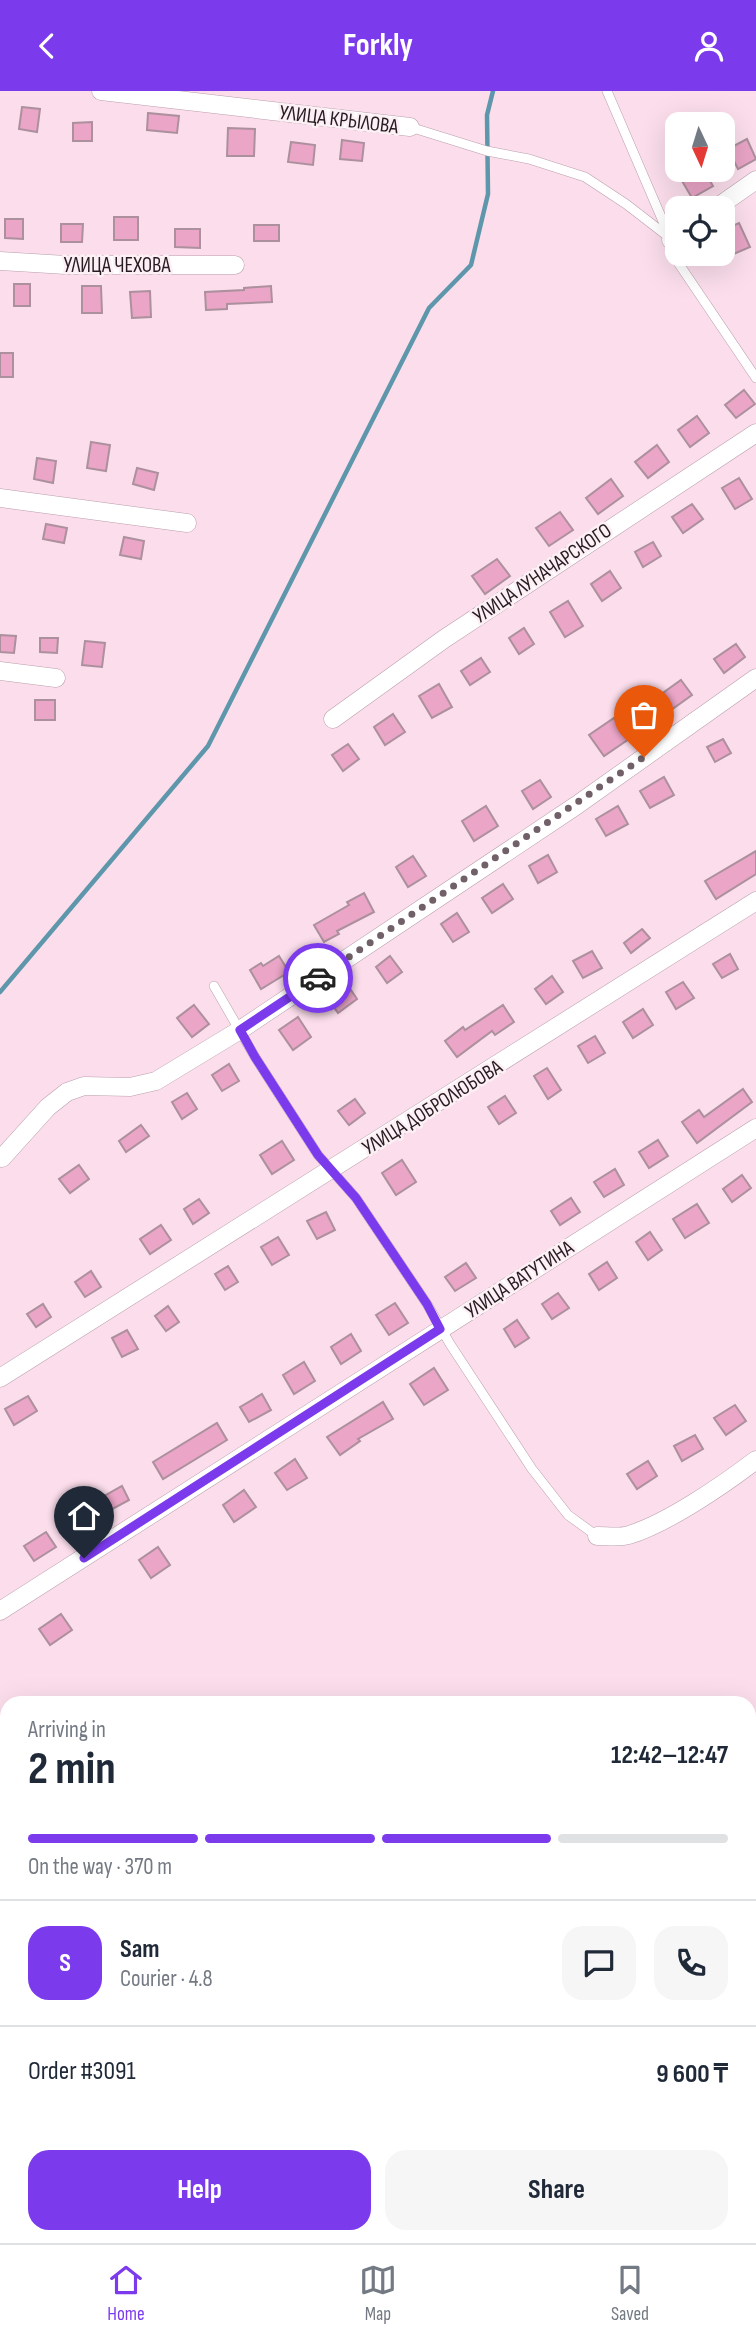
<!DOCTYPE html>
<html lang="en">
<head>
<meta charset="utf-8">
<style>
  :root { --surface:#fff; --page:#f6f6f7; --text:#1f2937; --muted:#747a83; --line:#e0e1e3; --accent:#7c3aed }
  body { margin:0; font-family:"Sofia Sans Condensed",sans-serif; background:var(--page); color:var(--text); height:100vh; display:flex; flex-direction:column; font-size:26px; white-space:nowrap }
  * { box-sizing:border-box; margin:0 }
  p { font-size:23px; color:var(--muted) }
  .icon { flex:none; width:38px; height:38px; fill:none; stroke:currentColor; stroke-width:2; stroke-linecap:round; stroke-linejoin:round }
  .map { position:relative; flex:1; overflow:hidden }
  .sheet { position:absolute; left:0px; top:1605px; width:756px; height:548px; display:flex; flex-direction:column; background:var(--surface); border-radius:21px 21px 0 0; box-shadow:0 7px 28px #0002 }
  .sheet>* { flex:none }
  .needle { width:46px; rotate:176deg }
  .buttons { position:absolute; left:665px; top:21px; display:grid; gap:14px }
  .buttons a { display:grid; place-items:center; width:70px; height:70px; border-radius:14px; background:var(--surface); box-shadow:0 7px 28px #0002; font-size:35px }
  .pin { position:absolute; display:grid; place-items:center; width:60px; height:60px; color:#fff; margin:-72px -30px; border-radius:50% 50% 50% 0; rotate:-45deg; box-shadow:0 0 7px #0007 }
  .pin .icon { rotate:45deg }
  .courier { position:absolute; display:grid; place-items:center; width:70px; height:70px; margin:-35px; border:5px solid #7c3aed; border-radius:50%; background:#fff; color:#222; box-shadow:0 2px 9px #0007 }
  .overview em { font-style:normal; font-weight:700 }
  .overview div { display:flex; flex-direction:column-reverse }
  .overview { display:flex; align-items:center; justify-content:space-between; height:119px; padding:0 28px }
  h1 { font-size:46px; font-weight:700; line-height:52px }
  .bar { display:grid; grid-template-columns:repeat(4,1fr); gap:10px 7px; align-content:center; height:84px; padding:0 28px }
  .bar i { height:9px; border-radius:5px; background:var(--line) }
  .bar .active { background:var(--accent) }
  .bar p { grid-column:span 4 }
  .line { display:flex; align-items:center; gap:18px; padding:0 28px; border-top:2px solid var(--line) }
  .line div { flex:1 }
  .round { display:grid; place-items:center; flex:none; width:74px; height:74px; border-radius:21px; background:var(--page) }
  .primary-button { display:flex; gap:14px; margin-top:auto; padding:14px 28px }
  .primary-button a { flex:1; height:80px; border-radius:21px; background:var(--accent); color:#fff; font-size:28px; font-weight:700; line-height:80px; text-align:center }
  .primary-button a+a { background:var(--page); color:var(--text) }
  header { display:flex; justify-content:space-between; align-items:center; height:91px; padding:0 28px; background:var(--accent); color:#fff; font-size:32px; font-weight:700 }
  .menu { display:flex; justify-content:space-around; align-items:center; height:98px; border-top:2px solid var(--line); background:var(--surface); font-size:19px; color:var(--muted) }
  .menu a { display:grid; justify-items:center; gap:4px }
  .menu .active { color:var(--accent) }
  .map>svg:first-child { display:block }
</style>
</head>
<body>
<header><svg class="icon" aria-label="back" viewBox="0 0 24 24"><path d="M15 5l-7 7 7 7"/></svg>Forkly<svg class="icon" aria-label="person" viewBox="0 0 24 24"><circle cx="12" cy="8" r="4"/><path d="M4 21q1-7 8-7t8 7"/></svg></header>
<div class="map">
<svg width="756" height="2152" viewBox="0 0 756 2152">
  <rect width="100%" height="100%" fill="#fbddeb"/>
  <g fill="none" stroke-linecap="round" stroke-linejoin="round">
    <g stroke="#5e97ac" stroke-width="4.5">
      <polyline points="0,901 208,655 429,217 471,174 488,103 487,24 493,0"/>
      <polyline points="749,1641 756,1637"/>
      <polyline points="0,1837 7,1837"/>
    </g>
  </g>
  <g fill="#eaa5c7" stroke="#ac909d" stroke-width="2">
    <polygon points="22,16 40,18 37,41 19,38"/>
    <polygon points="148,22 179,25 177,42 147,39"/>
    <polygon points="92,31 92,50 73,50 73,32"/>
    <polygon points="228,37 255,38 254,65 227,65"/>
    <polygon points="747,48 756,68 738,78 728,58"/>
    <polygon points="342,49 364,52 362,70 340,68"/>
    <polygon points="291,51 315,54 313,74 288,71"/>
    <polygon points="704,79 713,95 692,107 682,90"/>
    <rect x="114" y="126" width="24" height="23"/>
    <polygon points="5,128 23,128 23,148 5,147"/>
    <polygon points="739,132 750,156 729,165 723,151 723,139"/>
    <polygon points="61,133 83,133 82,151 61,151"/>
    <rect x="254" y="134" width="25" height="16"/>
    <polygon points="175,138 200,138 200,157 175,156"/>
    <rect x="14" y="193" width="16" height="22"/>
    <polygon points="82,195 101,195 102,222 82,222"/>
    <polygon points="271,195 272,211 227,213 227,218 206,219 205,201 244,199 244,197"/>
    <polygon points="150,200 151,226 132,227 130,201"/>
    <rect x="0" y="262" width="13" height="24"/>
    <polygon points="744,299 755,313 736,327 725,314"/>
    <polygon points="697,325 709,342 690,356 678,339"/>
    <polygon points="91,351 110,354 106,380 87,377"/>
    <polygon points="657,354 669,371 648,387 635,371"/>
    <polygon points="37,367 56,370 53,392 34,388"/>
    <polygon points="137,377 158,382 154,399 133,393"/>
    <polygon points="739,387 752,408 735,418 722,397"/>
    <polygon points="611,388 623,405 598,423 586,407"/>
    <polygon points="692,413 703,428 683,442 672,426"/>
    <polygon points="560,421 573,439 549,455 536,437"/>
    <polygon points="46,433 67,437 64,452 43,448"/>
    <polygon points="124,446 144,450 141,468 120,464"/>
    <polygon points="653,451 661,465 643,476 635,461"/>
    <polygon points="497,468 510,485 485,503 472,485"/>
    <polygon points="610,480 621,497 602,510 591,493"/>
    <polygon points="568,510 583,535 565,546 550,521"/>
    <polygon points="524,537 534,553 519,563 509,547"/>
    <polygon points="0,544 16,545 14,562 0,561"/>
    <polygon points="40,547 58,547 57,562 40,561"/>
    <polygon points="85,550 105,552 102,576 82,574"/>
    <polygon points="736,553 745,566 724,582 714,568"/>
    <polygon points="481,567 490,581 470,594 461,580"/>
    <polygon points="681,589 692,604 671,619 660,604"/>
    <polygon points="439,593 452,616 432,627 419,605"/>
    <rect x="35" y="609" width="20" height="20"/>
    <polygon points="393,623 405,641 385,654 374,636"/>
    <polygon points="614,627 629,648 604,665 589,644"/>
    <polygon points="723,648 731,662 715,671 707,656"/>
    <polygon points="348,653 359,668 343,680 332,664"/>
    <polygon points="664,686 674,704 650,717 640,700"/>
    <polygon points="540,689 551,706 533,718 522,700"/>
    <polygon points="486,715 498,735 474,750 462,730"/>
    <polygon points="618,715 628,733 606,745 596,728"/>
    <polygon points="756,760 756,783 716,808 705,790"/>
    <polygon points="548,764 557,781 538,792 529,775"/>
    <polygon points="413,765 426,785 408,796 396,776"/>
    <polygon points="503,793 513,808 492,822 482,807"/>
    <polygon points="364,802 374,821 337,840 339,843 324,851 314,834 349,814 347,811"/>
    <polygon points="457,822 469,841 453,851 441,833"/>
    <polygon points="642,838 650,847 631,862 624,852"/>
    <polygon points="592,860 602,877 583,887 573,870"/>
    <polygon points="730,863 738,878 722,887 713,873"/>
    <polygon points="279,865 289,881 261,898 250,879 261,872 263,875"/>
    <polygon points="390,865 402,881 387,892 376,876"/>
    <polygon points="552,885 563,901 546,913 535,898"/>
    <polygon points="683,891 694,907 676,918 666,901"/>
    <polygon points="347,893 357,908 338,922 327,906"/>
    <polygon points="194,914 209,933 192,946 177,927"/>
    <polygon points="503,914 514,931 495,944 492,940 457,966 445,950 463,936 465,939"/>
    <polygon points="643,918 653,934 633,947 623,931"/>
    <polygon points="298,926 311,946 293,959 279,939"/>
    <polygon points="595,945 605,962 588,972 578,955"/>
    <polygon points="229,973 239,990 222,1000 212,984"/>
    <polygon points="547,977 561,999 548,1008 534,985"/>
    <polygon points="743,998 752,1011 697,1052 682,1031 699,1019 704,1026"/>
    <polygon points="187,1002 197,1018 182,1028 172,1011"/>
    <polygon points="505,1005 516,1022 499,1033 488,1016"/>
    <polygon points="355,1008 365,1022 349,1034 338,1020"/>
    <polygon points="141,1034 149,1045 126,1061 119,1050"/>
    <polygon points="658,1049 668,1065 649,1077 639,1061"/>
    <polygon points="282,1050 294,1069 272,1083 260,1064"/>
    <polygon points="402,1069 416,1091 396,1104 382,1082"/>
    <polygon points="79,1074 89,1088 70,1102 59,1088"/>
    <polygon points="615,1078 624,1094 604,1106 594,1091"/>
    <polygon points="742,1084 751,1097 732,1111 723,1098"/>
    <polygon points="571,1107 580,1121 560,1134 551,1120"/>
    <polygon points="199,1108 209,1122 193,1133 184,1118"/>
    <polygon points="697,1113 709,1132 685,1147 673,1128"/>
    <polygon points="326,1121 335,1139 317,1148 307,1130"/>
    <polygon points="161,1134 171,1149 150,1163 140,1148"/>
    <polygon points="650,1141 662,1159 648,1169 636,1151"/>
    <polygon points="278,1146 289,1164 272,1174 261,1156"/>
    <polygon points="607,1171 617,1187 599,1199 589,1183"/>
    <polygon points="466,1172 476,1187 455,1200 445,1186"/>
    <polygon points="228,1175 238,1191 225,1199 215,1183"/>
    <polygon points="91,1180 101,1196 85,1206 75,1191"/>
    <polygon points="558,1202 569,1217 552,1228 542,1213"/>
    <polygon points="395,1212 408,1232 389,1244 376,1224"/>
    <polygon points="43,1213 51,1226 36,1236 27,1223"/>
    <polygon points="168,1215 179,1231 166,1240 155,1225"/>
    <polygon points="517,1229 529,1247 515,1256 504,1238"/>
    <polygon points="127,1239 138,1258 122,1266 112,1247"/>
    <polygon points="351,1243 361,1260 341,1273 331,1256"/>
    <polygon points="304,1271 315,1290 294,1303 283,1284"/>
    <polygon points="434,1277 448,1299 424,1314 410,1293"/>
    <polygon points="262,1303 271,1319 249,1331 240,1316"/>
    <polygon points="28,1305 37,1320 14,1334 5,1318"/>
    <polygon points="383,1311 393,1328 358,1348 360,1350 340,1364 327,1346"/>
    <polygon points="735,1314 746,1330 726,1344 714,1327"/>
    <polygon points="217,1332 227,1349 163,1388 153,1371"/>
    <polygon points="695,1344 703,1358 682,1370 674,1355"/>
    <polygon points="295,1368 307,1387 287,1399 275,1382"/>
    <polygon points="648,1370 657,1385 637,1398 627,1383"/>
    <polygon points="122,1395 129,1409 90,1430 91,1432 75,1441 67,1426"/>
    <polygon points="244,1399 256,1416 234,1431 223,1414"/>
    <polygon points="46,1441 56,1456 34,1470 24,1455"/>
    <polygon points="158,1456 170,1474 151,1487 139,1469"/>
    <polygon points="61,1523 72,1539 50,1554 39,1538"/>
  </g>
  <g fill="none" stroke-linecap="round" stroke-linejoin="round">
    <defs>
      <g id="lane">
        <polyline points="607,0 671,149 672,157 677,170 756,287"/>
        <polyline points="410,36 487,60 529,68 585,86 626,113 670,147"/>
        <polyline points="214,895 255,966 318,1064 356,1107 427,1213 450,1253 532,1378 568,1424 597,1445"/>
      </g>
      <g id="street">
        <polyline points="101,0 410,36"/>
        <polyline points="716,117 756,89"/>
        <polyline points="671,149 677,144"/>
        <polyline points="0,170 66,174 235,174"/>
        <polyline points="0,407 187,432"/>
        <polyline points="0,580 56,587"/>
        <polyline points="333,628 444,548 756,342"/>
        <polyline points="2,1067 48,1016 67,1001 84,995 130,996 156,990 240,939 577,714 756,587"/>
        <polyline points="0,1287 756,810"/>
        <path d="M597 1445C607 1445 619 1447 629 1444 668 1432 723 1394 756 1369"/>
        <polyline points="0,1520 756,1037"/>
        <polyline points="749,2138 756,2135"/>
        <polyline points="293,2152 304,2146"/>
        <polyline points="723,2152 735,2146"/>
      </g>
    </defs>
    <use href="#lane" stroke="#bb9fac" stroke-width="10"/>
    <use href="#street" stroke="#bb9fac" stroke-width="19"/>
    <use href="#lane" stroke="#fff" stroke-width="9"/>
    <use href="#street" stroke="#fff" stroke-width="18"/>
  </g>
  <g fill="none" stroke-linecap="round" stroke-linejoin="round">
    <polyline stroke="#716068" stroke-width="7" stroke-dasharray="0 12.6" points="318,887 644,666"/>
    <polyline stroke="#7c3aed" stroke-width="9" points="84,1467 440,1238 427,1213 356,1107 318,1064 255,966 240,939 318,887"/>
  </g>
  <g text-anchor="middle" stroke-width="5" stroke-linejoin="round" paint-order="stroke">
    <g font-size="21" fill="#271c21" stroke="#fcf0f5">
      <text transform="translate(339 28) rotate(7)" y="7">УЛИЦА КРЫЛОВА</text>
      <text x="117" y="181">УЛИЦА ЧЕХОВА</text>
      <text transform="translate(542 482) rotate(-34)" y="7">УЛИЦА ЛУНАЧАРСКОГО</text>
      <text transform="translate(432 1016) rotate(-32)" y="7">УЛИЦА ДОБРОЛЮБОВА</text>
      <text transform="translate(519 1188) rotate(-33)" y="7">УЛИЦА ВАТУТИНА</text>
    </g>
  </g>
</svg>
<div class="buttons">
<a><svg class="needle" viewBox="-14 -14 28 28"><path d="M0-13l5 13h-10z" fill="#e53935"/><path d="M0 13l5-13h-10z" fill="#747a83"/></svg></a>
<a><svg class="icon" aria-label="locate" viewBox="0 0 24 24"><circle cx="12" cy="12" r="6"/><path d="M12 2v4M12 18v4M2 12h4M18 12h4"/></svg></a>
</div>
<div class="pin" style="left:644px;top:666px;background:#ea580c"><svg class="icon" aria-label="bag" viewBox="0 0 24 24"><path d="M5 8h14l-1 12H6zM9 8a3 3 0 0 1 6 0"/></svg></div>
<div class="pin" style="left:84px;top:1467px;background:#1f2937"><svg class="icon" aria-label="home" viewBox="0 0 24 24"><path d="M3 11l9-7 9 7M6 9v11h12V9"/></svg></div>
<div class="courier" style="left:318px;top:887px"><svg class="icon" aria-label="car" viewBox="0 0 24 24"><path d="M5 17H2v-5l4-1 3-4h7l3 4 3 1v5h-3M9 17h6M6 11h13"/><circle cx="7" cy="17" r="2"/><circle cx="17" cy="17" r="2"/></svg></div>
<section class="sheet">
<div class="overview"><div><h1>2 min</h1><p>Arriving in</p></div><em>12:42–12:47</em></div>
<div class="bar"><i class="active"></i><i class="active"></i><i class="active"></i><i></i><p>On the way · 370 m</p></div>
<div class="line" style="height:126px"><b class="round" style="background:var(--accent);color:#fff">S</b><div><b>Sam</b><p>Courier · 4.8</p></div><a class="round"><svg class="icon" aria-label="chat" viewBox="0 0 24 24"><path d="M4 5h16v11H9l-5 4z"/></svg></a><a class="round"><svg class="icon" aria-label="phone" viewBox="0 0 24 24"><path d="M5 4h4l2 5-3 2q2 4 5 5l2-3 5 2v4C11 20 4 13 5 4z"/></svg></a></div>
<div class="line" style="height:91px"><div>Order #3091</div><b>9 600 ₸</b></div>
<div class="primary-button"><a>Help</a><a>Share</a></div>
</section>
</div>
<nav class="menu">
<a class="active"><svg class="icon" aria-label="home" viewBox="0 0 24 24"><path d="M3 11l9-7 9 7M6 9v11h12V9"/></svg>Home</a>
<a><svg class="icon" aria-label="map" viewBox="0 0 24 24"><path d="M3 6l6-2 6 2 6-2v14l-6 2-6-2-6 2zM9 4v14M15 6v14"/></svg>Map</a>
<a><svg class="icon" aria-label="saved" viewBox="0 0 24 24"><path d="M7 4h10v16l-5-4-5 4z"/></svg>Saved</a>
</nav>
</body>
</html>
